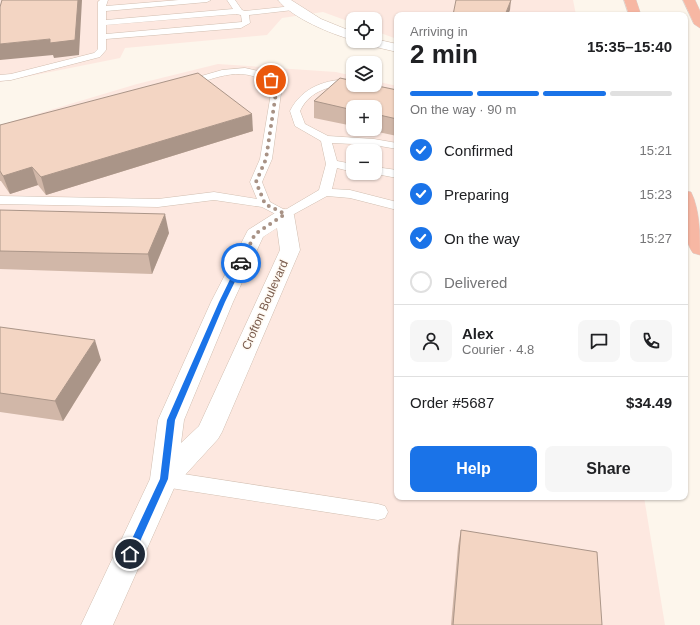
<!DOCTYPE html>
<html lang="en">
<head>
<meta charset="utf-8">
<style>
  :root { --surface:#fff; --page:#f6f6f6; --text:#202124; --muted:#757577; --line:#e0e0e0; --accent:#1a73e8 }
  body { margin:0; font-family:Helvetica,sans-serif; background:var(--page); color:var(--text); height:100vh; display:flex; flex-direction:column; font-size:15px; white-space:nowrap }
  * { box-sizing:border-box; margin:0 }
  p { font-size:13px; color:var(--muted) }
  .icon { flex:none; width:22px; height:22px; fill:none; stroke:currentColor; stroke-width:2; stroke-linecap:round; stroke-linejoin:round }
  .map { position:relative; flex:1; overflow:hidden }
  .drawer { position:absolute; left:394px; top:12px; width:294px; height:488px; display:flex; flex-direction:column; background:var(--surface); border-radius:8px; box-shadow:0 1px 3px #0004 }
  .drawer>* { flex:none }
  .buttons { position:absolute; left:346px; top:12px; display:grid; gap:8px }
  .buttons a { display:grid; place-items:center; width:36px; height:36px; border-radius:8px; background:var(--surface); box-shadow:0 1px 3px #0004; font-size:20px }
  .pin { position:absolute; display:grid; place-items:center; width:34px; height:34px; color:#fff; margin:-17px; border:2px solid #fff; border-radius:50%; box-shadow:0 1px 4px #0007 }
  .courier { position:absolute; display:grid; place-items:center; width:40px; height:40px; margin:-20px; border:3px solid #1a73e8; border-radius:50%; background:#fff; color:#222; box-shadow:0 1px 5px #0007 }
  .headline em { font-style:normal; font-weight:700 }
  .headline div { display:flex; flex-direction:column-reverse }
  .headline { display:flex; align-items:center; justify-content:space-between; height:68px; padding:0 16px }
  h1 { font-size:26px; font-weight:700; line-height:30px }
  .bar { display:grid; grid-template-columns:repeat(4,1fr); gap:6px 4px; align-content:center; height:48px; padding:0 16px }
  .bar i { height:5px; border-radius:3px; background:var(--line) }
  .bar .on { background:var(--accent) }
  .bar p { grid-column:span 4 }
  .line { display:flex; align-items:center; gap:10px; padding:0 16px; border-top:1px solid var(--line) }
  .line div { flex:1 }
  .round { display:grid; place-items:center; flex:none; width:42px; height:42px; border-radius:8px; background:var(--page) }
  ol { padding:0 16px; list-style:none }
  li { display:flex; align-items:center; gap:12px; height:44px }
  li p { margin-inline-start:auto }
  li .icon { padding:4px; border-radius:50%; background:var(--accent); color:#fff; stroke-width:4 }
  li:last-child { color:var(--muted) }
  li i { width:22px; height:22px; border:2px solid var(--line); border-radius:50% }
  .primary-button { display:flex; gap:8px; margin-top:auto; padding:8px 16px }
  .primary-button a { flex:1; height:46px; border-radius:8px; background:var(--accent); color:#fff; font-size:16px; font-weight:700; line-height:46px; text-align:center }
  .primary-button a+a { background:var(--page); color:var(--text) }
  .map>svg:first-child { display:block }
</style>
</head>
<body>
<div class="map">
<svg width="700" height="625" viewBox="0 0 700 625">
  <rect width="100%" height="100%" fill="#fdf6ec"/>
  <g fill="#fde8e0" fill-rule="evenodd">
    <polygon points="0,0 573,0 576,15 397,15 397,39 375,31 375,19 353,19 353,23 323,12 282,18 267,35 125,48 120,58 0,82"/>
    <path d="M218 64 336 72 353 76V85H375V81L397 86V497H644L665 625H0V125L137 84ZM353 107H375V129H353ZM353 151H375V173H353Z"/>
  </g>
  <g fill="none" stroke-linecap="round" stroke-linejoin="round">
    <defs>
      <g id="lane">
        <path d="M100 0H108L106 6 179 0H211L207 2 106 11V20L233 9 227 0H235L242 10 245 11 293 6 297 8 293 10 249 15 250 23 241 28 106 39V50L100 57 11 80 0 81V75L11 74 94 53 98 49V2ZM236 14 241 15 242 22 106 34V25Z"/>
        <path d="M245 68C259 71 273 74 282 86L272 159 262 182 270 202 285 210 319 190 326 164 321 141 295 126 290 111C302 87 326 79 353 79V85C331 85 310 90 300 111L305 124 328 136 374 139 397 143V149L374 145 332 143 337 161 353 164V172L337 168 332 189 350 190 397 202V210L350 198 327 196 285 219 262 207 214 200 158 207 0 204V196L158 199 214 192 257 199 250 182 260 159 272 87C244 63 218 78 187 86L182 83 184 81 222 70Z"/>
        <polygon points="375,167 397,170 397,178 371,173 375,173"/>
        <polygon points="164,471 378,504 385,506 388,512 385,518 378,520 164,487 157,484 155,479 157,474"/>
      </g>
      <g id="street">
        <path d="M278 0H291L321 19 353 32V40C331 34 292 18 278 0Z"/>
        <polygon points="375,39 397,44 397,52 363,44 362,41 375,41"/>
        <path d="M285 209 292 211 294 215 300 250 222 432 218 439 175 486 113 625H81L150 479 158 420 211 302 248 230 278 211ZM277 228 280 250 199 426 181 443 184 420 233 302 263 237Z"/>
      </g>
      <g id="highway">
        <polygon points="624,0 636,0 641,15 629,15"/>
        <polygon points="683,0 695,0 700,11 700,28 694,24"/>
        <path d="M685 191 691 192C700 210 700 235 700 255L693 253C681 236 685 210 685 191Z"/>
      </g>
    </defs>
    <use href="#lane" stroke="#d1beb0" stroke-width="1"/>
    <use href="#street" stroke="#d1beb0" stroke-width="1"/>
    <use href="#highway" stroke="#dad1cd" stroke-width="1"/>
    <use href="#lane" fill="#fff" fill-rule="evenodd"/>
    <use href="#street" fill="#fff" fill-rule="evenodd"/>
    <use href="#highway" fill="#f7b7a3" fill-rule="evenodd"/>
  </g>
  <g fill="#d1b7a8">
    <polygon points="397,90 397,136 364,129 375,129 375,107 353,107 353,126 314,118 314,101"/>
    <polygon points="0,125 253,131 46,195 38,185 10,194 1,181 0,181"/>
    <polygon points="0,210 169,233 152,274 0,269"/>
    <polygon points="0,327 101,360 63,421 0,412"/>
    <polygon points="461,530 602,625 451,625 458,546"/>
  </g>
  <g fill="#aa9588">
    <polygon points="78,0 82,0 79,55 54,58 53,55 0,60 0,44 50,39"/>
    <polygon points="511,0 510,10 508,15 505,15"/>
    <polygon points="252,114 253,131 46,195 41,177"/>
    <polygon points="32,167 38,185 10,194 3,176"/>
    <polygon points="165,214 169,233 152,274 148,254"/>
    <polygon points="95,340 101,360 63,421 55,401"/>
  </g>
  <g fill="#f3d5c3" stroke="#aa9588">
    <polygon points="2,0 78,0 75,40 50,43 50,39 0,44 0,7"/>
    <polygon points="456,0 511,0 505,15 453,15"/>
    <polygon points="198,73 252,114 41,177 32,167 3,176 0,171 0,125"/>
    <polygon points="340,78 353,81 353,85 373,85 397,90 397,119 375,114 375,107 353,107 353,110 314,101"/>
    <polygon points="0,210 165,214 148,254 0,251"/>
    <polygon points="0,327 95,340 55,401 0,393"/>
    <polygon points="461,530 597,552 602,625 453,625"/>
  </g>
  <polygon fill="#1a73e8" points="241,261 244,263 225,302 175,420 168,479 133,557 126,557 125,554 160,479 167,420 219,302 238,263"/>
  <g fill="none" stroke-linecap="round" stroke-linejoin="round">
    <polyline stroke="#a89285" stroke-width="4" stroke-dasharray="0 7.2" points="241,263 255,234 285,214 265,204 256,182 266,159 277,86 271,80"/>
  </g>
  <g text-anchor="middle" stroke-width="3" stroke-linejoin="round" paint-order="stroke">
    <g font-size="12" fill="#7a5c4d" stroke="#fffaf3">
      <text transform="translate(265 305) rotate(-66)" y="4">Crofton Boulevard</text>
    </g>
  </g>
</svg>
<div class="buttons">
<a><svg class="icon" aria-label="locate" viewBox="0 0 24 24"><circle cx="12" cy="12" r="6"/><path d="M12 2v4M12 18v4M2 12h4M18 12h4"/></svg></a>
<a><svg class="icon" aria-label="layers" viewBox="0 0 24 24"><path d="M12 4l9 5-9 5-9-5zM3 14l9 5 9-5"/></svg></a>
<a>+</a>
<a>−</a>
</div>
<div class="pin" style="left:271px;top:80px;background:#ea580c"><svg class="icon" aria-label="bag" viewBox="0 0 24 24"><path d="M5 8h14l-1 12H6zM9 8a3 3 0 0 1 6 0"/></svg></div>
<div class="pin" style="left:130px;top:554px;background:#1f2937"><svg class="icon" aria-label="home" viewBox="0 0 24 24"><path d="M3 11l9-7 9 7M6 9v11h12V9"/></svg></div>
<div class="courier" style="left:241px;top:263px"><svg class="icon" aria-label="car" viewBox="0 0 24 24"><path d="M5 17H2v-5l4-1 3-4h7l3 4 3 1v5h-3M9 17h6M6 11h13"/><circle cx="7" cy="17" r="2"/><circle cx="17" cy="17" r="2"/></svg></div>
<section class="drawer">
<div class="headline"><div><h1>2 min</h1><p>Arriving in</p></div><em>15:35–15:40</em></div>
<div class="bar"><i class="on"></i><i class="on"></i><i class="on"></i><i></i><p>On the way · 90 m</p></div>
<ol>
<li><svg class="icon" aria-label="check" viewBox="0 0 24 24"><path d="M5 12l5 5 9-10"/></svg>Confirmed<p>15:21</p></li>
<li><svg class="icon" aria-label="check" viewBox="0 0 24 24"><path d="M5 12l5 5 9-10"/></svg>Preparing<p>15:23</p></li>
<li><svg class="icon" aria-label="check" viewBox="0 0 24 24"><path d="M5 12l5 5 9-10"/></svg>On the way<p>15:27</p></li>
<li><i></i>Delivered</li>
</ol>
<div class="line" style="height:72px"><a class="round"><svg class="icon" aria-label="person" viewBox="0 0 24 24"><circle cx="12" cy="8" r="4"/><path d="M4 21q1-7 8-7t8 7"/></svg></a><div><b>Alex</b><p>Courier · 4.8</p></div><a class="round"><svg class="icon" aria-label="chat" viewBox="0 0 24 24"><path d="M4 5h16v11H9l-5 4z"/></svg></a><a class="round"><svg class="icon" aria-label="phone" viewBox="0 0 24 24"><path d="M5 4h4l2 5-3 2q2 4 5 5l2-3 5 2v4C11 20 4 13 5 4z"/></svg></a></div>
<div class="line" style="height:52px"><div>Order #5687</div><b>$34.49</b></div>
<div class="primary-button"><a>Help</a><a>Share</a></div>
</section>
</div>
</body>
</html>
